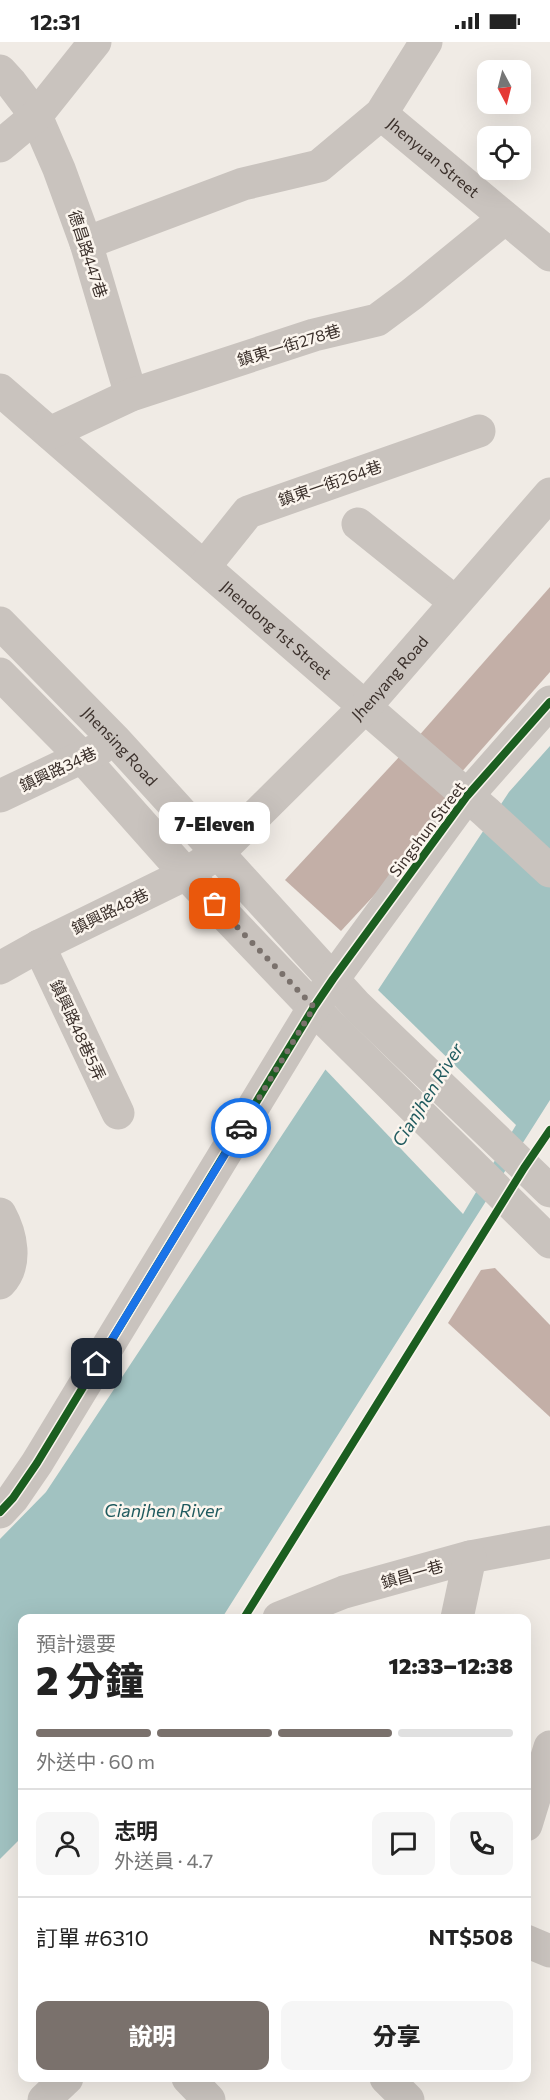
<!DOCTYPE html>
<html lang="zh-TW">
<head>
<meta charset="utf-8">
<style>
  :root { --surface:#fff; --page:#f6f6f6; --text:#222; --muted:#767676; --line:#e0e0e0; --accent:#7a716c }
  body { margin:0; font-family:Commissioner,"Noto Sans TC",sans-serif; background:var(--page); color:var(--text); height:100vh; display:flex; flex-direction:column; font-size:22px; white-space:nowrap }
  * { box-sizing:border-box; margin:0 }
  p { font-size:20px; color:var(--muted) }
  .icon { flex:none; width:33px; height:33px; fill:none; stroke:currentColor; stroke-width:2; stroke-linecap:round; stroke-linejoin:round }
  .map { position:relative; flex:1; overflow:hidden }
  .sheet { position:absolute; left:18px; top:1572px; width:513px; height:468px; display:flex; flex-direction:column; background:var(--surface); border-radius:12px; box-shadow:0 6px 24px #0002 }
  .sheet>* { flex:none }
  .needle { width:39px; rotate:173deg }
  .fabs { position:absolute; left:477px; top:18px; display:grid; gap:12px }
  .fabs a { display:grid; place-items:center; width:54px; height:54px; border-radius:12px; background:var(--surface); box-shadow:0 6px 24px #0002; font-size:30px }
  .pin { position:absolute; display:grid; place-items:center; width:51px; height:51px; color:#fff; margin:-26px; border-radius:12px; box-shadow:0 3px 9px #0006 }
  .courier { position:absolute; display:grid; place-items:center; width:60px; height:60px; margin:-30px; border:4px solid #1a73e8; border-radius:50%; background:#fff; color:#222; box-shadow:0 2px 8px #0007 }
  .bubble { position:absolute; height:42px; border-radius:12px; background:var(--surface); box-shadow:0 6px 24px #0002; font-size:20px; font-weight:800; line-height:42px; text-align:center }
  .head em { font-style:normal; font-weight:800 }
  .head div { display:flex; flex-direction:column-reverse }
  .head { display:flex; align-items:center; justify-content:space-between; height:102px; padding:0 18px }
  h1 { font-size:39px; font-weight:800; line-height:45px }
  .bar { display:grid; grid-template-columns:repeat(4,1fr); gap:9px 6px; align-content:center; height:72px; padding:0 18px }
  .bar i { height:8px; border-radius:4px; background:var(--line) }
  .bar .active { background:var(--accent) }
  .bar p { grid-column:span 4 }
  .line { display:flex; align-items:center; gap:15px; padding:0 18px; border-top:2px solid var(--line) }
  .line div { flex:1 }
  .round { display:grid; place-items:center; flex:none; width:63px; height:63px; border-radius:12px; background:var(--page) }
  .primary-button { display:flex; gap:12px; margin-top:auto; padding:12px 18px }
  .primary-button a { flex:1; height:69px; border-radius:12px; background:var(--accent); color:#fff; font-size:24px; font-weight:800; line-height:69px; text-align:center }
  .primary-button a+a { background:var(--page); color:var(--text) }
  .status { display:flex; justify-content:space-between; align-items:center; height:42px; padding:0 30px; background:var(--surface); direction:ltr }
  .status svg { height:16px; fill:currentColor }
  .map>svg:first-child { display:block }
</style>
</head>
<body>
<div class="status"><b>12:31</b><svg viewBox="0 0 49 12"><path d="M0 12V9h3v3zM5 12V6h3v6zM10 12V3h3v9zM15 12V0h3v12zM26 1h20v11H26zM47 4h2v5h-2z"/></svg></div>
<div class="map">
<svg width="550" height="2058" viewBox="0 0 550 2058">
  <rect width="100%" height="100%" fill="#f0ebe5"/>
  <polygon fill="#a1c2c1" points="550,704 550,1058 222,1576 22,1576 22,1795 0,1817 0,1497 46,1450 509,750"/>
  <polygon fill="#f0ebe5" points="376,946 516,1083 463,1172 323,1025"/>
  <g fill="#c3afa7">
    <polygon points="550,545 550,630 459,733 416,697"/>
    <polygon points="400,714 456,765 341,889 285,838"/>
    <polygon points="495,1226 550,1283 550,1375 448,1281 481,1228"/>
  </g>
  <g fill="none" stroke-linecap="round" stroke-linejoin="round">
    <g stroke="#c9c3be" stroke-width="33">
      <polyline points="0,29 11,41 36,74 59,127 86,201 131,353"/>
      <path id="s1" d="M381 72 550 213"/>
      <polyline points="0,104 36,74 95,0"/>
      <polyline points="86,201 243,142 319,124 381,72 426,0"/>
      <path id="s2" d="M0 348 486 770 550 829"/>
      <polyline points="50,391 131,353 314,293 377,278 412,252 505,176"/>
      <polyline points="358,482 455,560"/>
      <polyline points="204,525 248,470 479,389"/>
      <path id="s3" d="M0 581 116 699 357 964 550 1149"/>
      <polyline points="0,632 82,715 186,832 329,982 550,1200"/>
      <polyline points="0,754 101,706"/>
      <polyline points="39,904 118,1071"/>
      <path id="s4" d="M0 926 39 904 186 832 218 811 365 665 550 452"/>
      <path d="M0 1172C11 1192 18 1222 0 1241"/>
      <polyline points="0,1470 13,1456 37,1421 314,965 333,937 467,754 550,660"/>
      <polyline points="279,1576 344,1550 470,1515 550,1500"/>
      <polyline points="457,1576 470,1515"/>
      <polyline points="526,1783 550,1705"/>
      <polyline points="526,1899 550,1909"/>
      <polyline points="188,2036 209,2058"/>
      <polyline points="386,2036 408,2058"/>
      <polyline points="44,2058 67,2036"/>
    </g>
    <defs>
      <g id="cycleway">
        <polyline points="0,1470 13,1456 37,1421 314,965 333,937 467,754 550,660"/>
        <polyline points="244,1576 524,1126 550,1088"/>
      </g>
    </defs>
    <use href="#cycleway" stroke="#fbf5ee" stroke-width="11"/>
    <use href="#cycleway" stroke="#1b5e20" stroke-width="8"/>
  </g>
  <g fill="none" stroke-linecap="round" stroke-linejoin="round">
    <polyline stroke="#7a716c" stroke-width="6" stroke-dasharray="0 10.8" points="215,862 314,965 241,1086"/>
    <polyline stroke="#1a73e8" stroke-width="8" points="97,1322 241,1086"/>
  </g>
  <g text-anchor="middle" stroke-width="5" stroke-linejoin="round" paint-order="stroke">
    <g font-size="16" fill="#3b302b" stroke="#fbf5ee">
      <text dy="6" stroke="none"><textPath href="#s1" startOffset="68">Jhenyuan Street</textPath></text>
      <text transform="translate(88 212) rotate(72)" y="6">德昌路447巷</text>
      <text transform="translate(289 303) rotate(-17)" y="6">鎮東一街278巷</text>
      <text transform="translate(330 441) rotate(-19)" y="6">鎮東一街264巷</text>
      <text dy="6" stroke="none"><textPath href="#s2" startOffset="366">Jhendong 1st Street</textPath></text>
      <text dy="6" stroke="none"><textPath href="#s4" startOffset="492">Jhenyang Road</textPath></text>
      <text dy="6" stroke="none"><textPath href="#s3" startOffset="172">Jhensing Road</textPath></text>
      <text transform="translate(58 727) rotate(-25)" y="6">鎮興路34巷</text>
      <text transform="translate(427 787) rotate(-53)" y="6">Singshun Street</text>
      <text transform="translate(110 869) rotate(-26)" y="6">鎮興路48巷</text>
      <text transform="translate(78 988) rotate(65)" y="6">鎮興路48巷5弄</text>
      <text transform="translate(412 1532) rotate(-16)" y="6">鎮昌一巷</text>
    </g>
    <g font-size="18" font-style="italic" fill="#1f5a5e" stroke="#fbf5ee">
      <text transform="translate(428 1053) rotate(-58)" y="6">Cianjhen River</text>
      <text x="163" y="1475">Cianjhen River</text>
    </g>
  </g>
</svg>
<div class="fabs">
<a><svg class="needle" viewBox="-14 -14 28 28"><path d="M0-13l5 13h-10z" fill="#e53935"/><path d="M0 13l5-13h-10z" fill="#767676"/></svg></a>
<a><svg class="icon" aria-label="locate" viewBox="0 0 24 24"><circle cx="12" cy="12" r="6"/><path d="M12 2v4M12 18v4M2 12h4M18 12h4"/></svg></a>
</div>
<div class="pin" style="left:215px;top:862px;background:#ea580c"><svg class="icon" aria-label="bag" viewBox="0 0 24 24"><path d="M5 8h14l-1 12H6zM9 8a3 3 0 0 1 6 0"/></svg></div>
<div class="pin" style="left:97px;top:1322px;background:#1f2937"><svg class="icon" aria-label="home" viewBox="0 0 24 24"><path d="M3 11l9-7 9 7M6 9v11h12V9"/></svg></div>
<div class="courier" style="left:241px;top:1086px"><svg class="icon" aria-label="car" viewBox="0 0 24 24"><path d="M5 17H2v-5l4-1 3-4h7l3 4 3 1v5h-3M9 17h6M6 11h13"/><circle cx="7" cy="17" r="2"/><circle cx="17" cy="17" r="2"/></svg></div>
<div class="bubble" style="left:159px;top:760px;width:111px">7-Eleven</div>
<section class="sheet">
<div class="head"><div><h1>2 分鐘</h1><p>預計還要</p></div><em>12:33–12:38</em></div>
<div class="bar"><i class="active"></i><i class="active"></i><i class="active"></i><i></i><p>外送中 · 60 m</p></div>
<div class="line" style="height:108px"><a class="round"><svg class="icon" aria-label="person" viewBox="0 0 24 24"><circle cx="12" cy="8" r="4"/><path d="M4 21q1-7 8-7t8 7"/></svg></a><div><b>志明</b><p>外送員 · 4.7</p></div><a class="round"><svg class="icon" aria-label="chat" viewBox="0 0 24 24"><path d="M4 5h16v11H9l-5 4z"/></svg></a><a class="round"><svg class="icon" aria-label="phone" viewBox="0 0 24 24"><path d="M5 4h4l2 5-3 2q2 4 5 5l2-3 5 2v4C11 20 4 13 5 4z"/></svg></a></div>
<div class="line" style="height:78px"><div>訂單 #6310</div><b>NT$508</b></div>
<div class="primary-button"><a>說明</a><a>分享</a></div>
</section>
</div>
</body>
</html>
